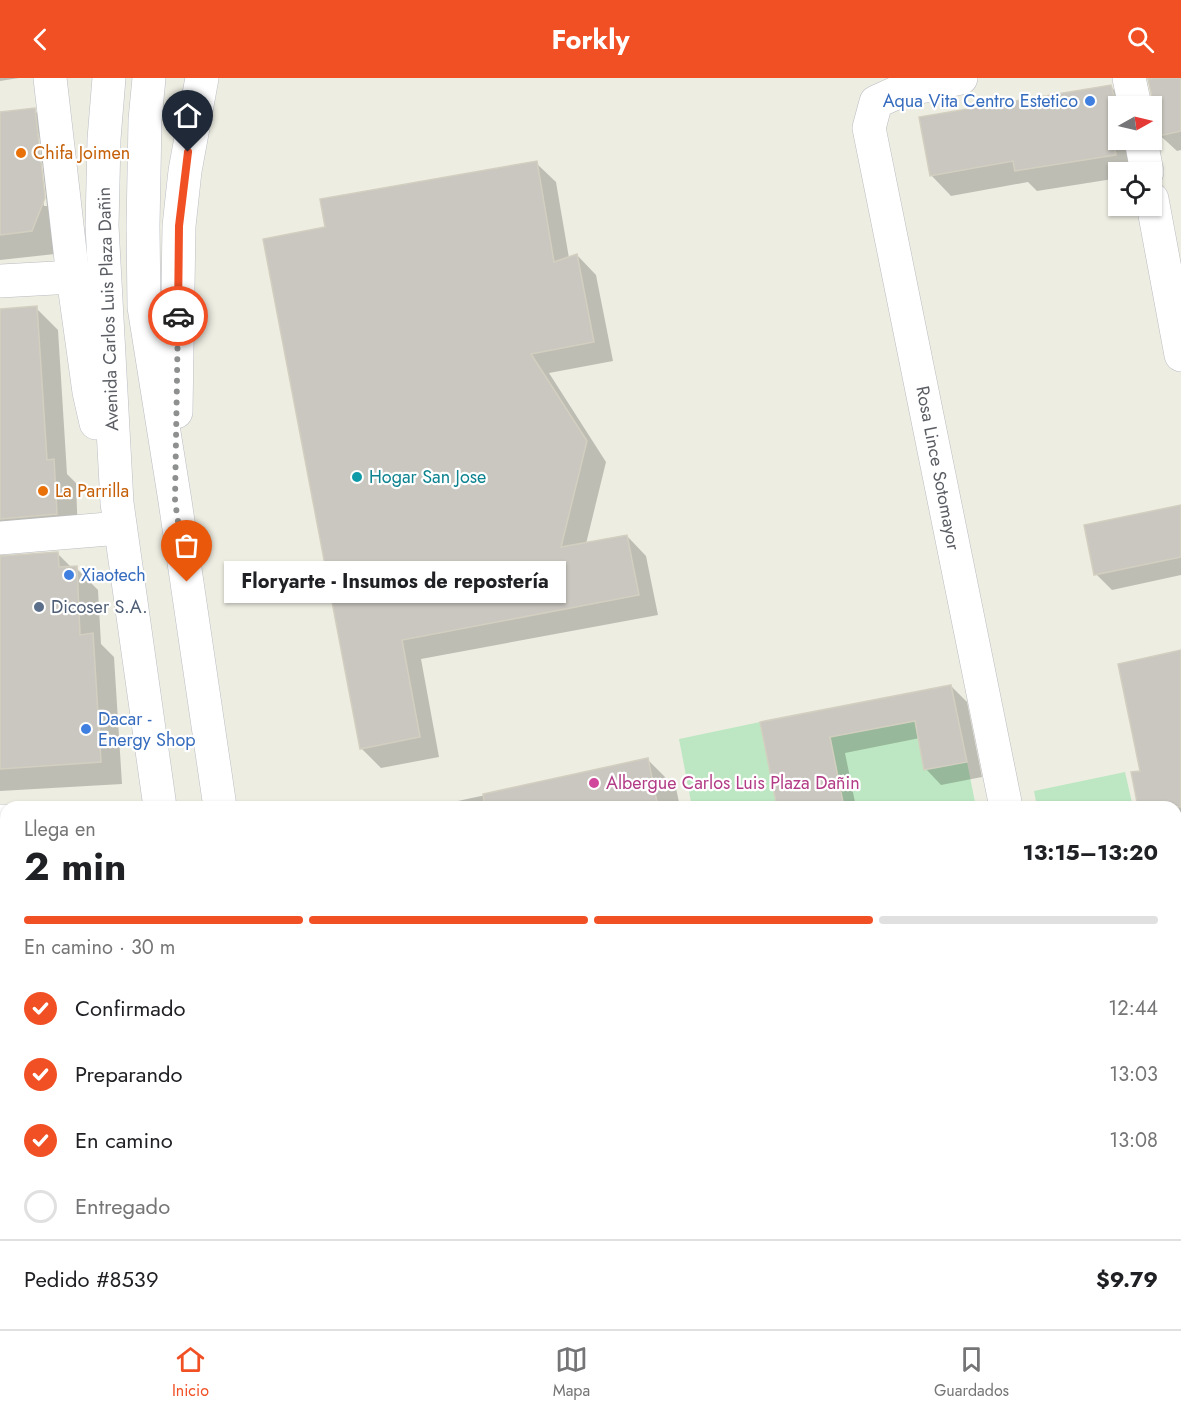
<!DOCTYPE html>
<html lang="es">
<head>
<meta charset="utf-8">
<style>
  :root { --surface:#fff; --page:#f6f6f6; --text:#202124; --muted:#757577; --line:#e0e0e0; --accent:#f15025 }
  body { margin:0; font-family:Jost,sans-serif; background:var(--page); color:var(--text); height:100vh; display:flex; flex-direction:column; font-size:22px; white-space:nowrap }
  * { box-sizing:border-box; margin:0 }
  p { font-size:20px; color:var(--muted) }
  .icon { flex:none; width:33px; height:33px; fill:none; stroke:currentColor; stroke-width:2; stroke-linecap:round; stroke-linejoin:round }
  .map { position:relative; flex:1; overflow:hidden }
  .details { position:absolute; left:0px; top:723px; width:1182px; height:528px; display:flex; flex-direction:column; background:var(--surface); border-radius:18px 18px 0 0; box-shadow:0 2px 4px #0004 }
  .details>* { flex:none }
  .needle { width:39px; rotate:82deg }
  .fabs { position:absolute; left:1108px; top:18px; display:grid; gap:12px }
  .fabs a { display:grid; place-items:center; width:54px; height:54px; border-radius:0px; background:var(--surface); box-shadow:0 2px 4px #0004; font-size:30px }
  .pin { position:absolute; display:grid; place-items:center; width:51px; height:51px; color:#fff; margin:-62px -26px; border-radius:50% 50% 50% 0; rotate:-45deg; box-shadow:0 0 6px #0007 }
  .pin .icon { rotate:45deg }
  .courier { position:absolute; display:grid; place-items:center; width:60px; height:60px; margin:-30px; border:4px solid #f15025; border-radius:50%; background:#fff; color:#222; box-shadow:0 2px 8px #0007 }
  .bubble { position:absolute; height:42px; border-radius:0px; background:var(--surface); box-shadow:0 2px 4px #0004; font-size:20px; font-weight:700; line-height:42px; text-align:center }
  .headline em { font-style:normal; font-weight:700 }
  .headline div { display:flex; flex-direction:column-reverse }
  .headline { display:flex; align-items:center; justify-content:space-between; height:102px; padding:0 24px }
  h1 { font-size:39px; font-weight:700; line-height:45px }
  .bar { display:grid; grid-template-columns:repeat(4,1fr); gap:9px 6px; align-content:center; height:72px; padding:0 24px }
  .bar i { height:8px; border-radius:4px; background:var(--line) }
  .bar .selected { background:var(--accent) }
  .bar p { grid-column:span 4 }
  .line { display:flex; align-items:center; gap:15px; padding:0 24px; border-top:2px solid var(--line) }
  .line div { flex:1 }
  ol { padding:0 24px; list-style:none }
  li { display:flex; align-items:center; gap:18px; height:66px }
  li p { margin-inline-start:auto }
  li .icon { padding:6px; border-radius:50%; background:var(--accent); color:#fff; stroke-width:4 }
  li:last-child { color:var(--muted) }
  li i { width:33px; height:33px; border:3px solid var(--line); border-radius:50% }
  header { display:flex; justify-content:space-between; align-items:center; height:78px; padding:0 24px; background:var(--accent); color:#fff; font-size:27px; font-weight:700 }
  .menu { display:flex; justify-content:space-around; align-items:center; height:84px; border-top:2px solid var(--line); background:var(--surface); font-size:16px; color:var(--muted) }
  .menu a { display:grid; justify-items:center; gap:3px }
  .menu .selected { color:var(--accent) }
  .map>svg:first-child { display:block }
</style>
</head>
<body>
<header><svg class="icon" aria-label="back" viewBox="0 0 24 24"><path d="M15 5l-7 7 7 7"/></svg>Forkly<svg class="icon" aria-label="search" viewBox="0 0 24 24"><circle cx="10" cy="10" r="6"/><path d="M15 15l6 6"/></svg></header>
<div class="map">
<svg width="1181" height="1251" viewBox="0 0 1181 1251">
  <rect width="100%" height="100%" fill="#eeede2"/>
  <g fill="#bde7c2">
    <polygon points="915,643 924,691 967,684 976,729 844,729 830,659"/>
    <polygon points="760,644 777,729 692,729 679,661"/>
    <polygon points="1125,694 1133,729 1037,729 1034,713"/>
    <polygon points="1181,882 1181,1046 1176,1047 1176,883"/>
  </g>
  <g fill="#0003" fill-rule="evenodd">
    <polygon points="0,0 19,0 0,3"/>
    <polygon points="1150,0 1181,0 1181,72 1177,73 1152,50 1155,24"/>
    <polygon points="1111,9 1131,28 1119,28 1119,62 1145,62 1135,94 1119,94 1119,100 1037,113 1028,104 951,118 931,97"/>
    <path d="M34 32 57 55 55 176 0 182V36ZM36 56H39L47 128H44Z"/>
    <polygon points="536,85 556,104 569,180 577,177 596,197 613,283 549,295 606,384 586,466 627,458 646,478 658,537 421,581 439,679 381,690 361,670 327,150"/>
    <polygon points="36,230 58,252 67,396 76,405 78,458 5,474 4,480 58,476 72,490 76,490 98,512 101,566 114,579 122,706 0,713 0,232"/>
    <polygon points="1181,432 1181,497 1112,512 1096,496"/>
    <polygon points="1181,574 1181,739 1176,740 1176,729 1139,729 1142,694"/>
    <polygon points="951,608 967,624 982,699 941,707 926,691 920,660 845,675 856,729 779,729 762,645"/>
    <polygon points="648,682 676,710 680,729 430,729"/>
    <polygon points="1181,742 1181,759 1176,760 1176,743"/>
    <polygon points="1181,805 1181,890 1176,885 1176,806"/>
    <polygon points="368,1245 405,1245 373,1250"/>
    <polygon points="991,1245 1089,1245 1091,1251 992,1251"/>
  </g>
  <g fill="#c9c7bf" stroke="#d3cfc0" stroke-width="1.5">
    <polygon points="1157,0 1181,0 1181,53 1159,58 1152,47 1153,24 1148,1"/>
    <polygon points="1111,7 1119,37 1119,62 1123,62 1123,67 1114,68 1116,77 1015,93 1013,83 930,98 919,39"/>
    <polygon points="35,30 45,120 32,153 0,157 0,34"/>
    <polygon points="537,83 554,184 577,176 594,264 531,276 587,363 561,469 627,457 639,517 402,562 420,659 360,671 263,161 325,149 320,121"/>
    <polygon points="37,228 47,382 54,381 57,436 0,441 0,231"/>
    <polygon points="1181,427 1181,479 1094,497 1084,447"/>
    <polygon points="58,474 59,489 77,488 80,557 93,555 101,684 0,691 0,478"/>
    <polygon points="1181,572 1181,729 1138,729 1131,694 1140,693 1118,586"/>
    <polygon points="951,607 967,684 924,692 915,643 830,659 844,729 777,729 760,644"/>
    <polygon points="648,680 658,729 485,729 483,716"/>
  </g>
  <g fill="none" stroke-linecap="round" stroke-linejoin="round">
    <defs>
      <g id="street">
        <polyline points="961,0 898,14 876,24 869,50 1006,729"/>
        <polyline points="1129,0 1135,28"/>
        <polyline points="1141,62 1147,94"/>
        <polyline points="1152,121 1181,277"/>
        <polyline points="0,203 73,199"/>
        <polyline points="0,460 120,450"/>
        <polyline points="0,743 6,743"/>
        <polyline points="0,1008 6,1008"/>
        <polyline points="1100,1245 1101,1251"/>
      </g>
      <g id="secondary">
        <polyline points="50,0 73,199 89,314 96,345"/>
        <polyline points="109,0 104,61 102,148 117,425 160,729"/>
        <polyline points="149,0 145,42 143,148 144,229 175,423 220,729"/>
        <polyline points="176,334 179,148 185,93 202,0"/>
        <polyline points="234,1245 235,1251"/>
        <polyline points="294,1245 295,1251"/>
      </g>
    </defs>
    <use href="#street" stroke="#babbc1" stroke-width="34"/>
    <use href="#secondary" stroke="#babdc4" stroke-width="34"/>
    <use href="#street" stroke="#fff" stroke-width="33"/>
    <use href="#secondary" stroke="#fff" stroke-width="33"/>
  </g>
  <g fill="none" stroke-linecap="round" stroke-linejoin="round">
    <polyline stroke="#8e8f8f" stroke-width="6" stroke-dasharray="0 10.8" points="178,238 175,423 187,504"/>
    <polyline stroke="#f15025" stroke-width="8" points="178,238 179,148 188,74"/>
  </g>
  <g fill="#3f7fe0" stroke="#fff" stroke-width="2">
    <circle cx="1090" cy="23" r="6"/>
    <circle cx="69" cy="497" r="6"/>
    <circle cx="86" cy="651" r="6"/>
  </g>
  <g fill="#e8710a" stroke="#fff" stroke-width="2">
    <circle cx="21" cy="75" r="6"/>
    <circle cx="43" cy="413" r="6"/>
  </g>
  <circle fill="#0f9aa8" stroke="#fff" stroke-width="2" cx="357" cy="399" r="6"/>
  <circle fill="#5c6f8a" stroke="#fff" stroke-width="2" cx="39" cy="529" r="6"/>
  <circle fill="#d1479c" stroke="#fff" stroke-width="2" cx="594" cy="705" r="6"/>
  <g text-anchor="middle" stroke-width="4.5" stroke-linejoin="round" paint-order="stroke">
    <g font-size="18" fill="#366cbe" stroke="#fff" text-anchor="start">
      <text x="1078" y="29" text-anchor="end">Aqua Vita Centro Estetico</text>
      <text x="81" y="503">Xiaotech</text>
      <text x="98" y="647">Dacar -<tspan x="98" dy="21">Energy Shop</tspan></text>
    </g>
    <g font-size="18" fill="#c56008" stroke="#fff" text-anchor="start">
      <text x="33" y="81">Chifa Joimen</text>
      <text x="55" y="419">La Parrilla</text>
    </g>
    <g font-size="18" fill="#5a5d63" stroke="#fff">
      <text transform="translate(108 231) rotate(-92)" y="6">Avenida Carlos Luis Plaza Dañin</text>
      <text transform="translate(938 390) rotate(79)" y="6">Rosa Lince Sotomayor</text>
    </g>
    <g font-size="18" fill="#0d838f" stroke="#fff" text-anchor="start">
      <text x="369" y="405">Hogar San Jose</text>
    </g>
    <g font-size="18" fill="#4e5e75" stroke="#fff" text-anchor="start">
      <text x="51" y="535">Dicoser S.A.</text>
    </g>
    <g font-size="18" fill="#b23c85" stroke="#fff" text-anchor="start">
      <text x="606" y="711">Albergue Carlos Luis Plaza Dañin</text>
    </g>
  </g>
</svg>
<div class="fabs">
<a><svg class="needle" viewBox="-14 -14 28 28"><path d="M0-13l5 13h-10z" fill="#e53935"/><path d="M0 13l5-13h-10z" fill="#757577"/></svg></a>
<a><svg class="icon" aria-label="locate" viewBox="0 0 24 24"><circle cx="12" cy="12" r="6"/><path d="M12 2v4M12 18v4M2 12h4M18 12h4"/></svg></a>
</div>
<div class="pin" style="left:187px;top:504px;background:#ea580c"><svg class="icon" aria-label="bag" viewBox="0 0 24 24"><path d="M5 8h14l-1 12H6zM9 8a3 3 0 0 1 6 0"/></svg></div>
<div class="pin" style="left:188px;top:74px;background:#1f2937"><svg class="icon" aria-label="home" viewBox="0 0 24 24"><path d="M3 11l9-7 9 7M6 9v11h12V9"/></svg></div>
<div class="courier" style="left:178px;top:238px"><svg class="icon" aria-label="car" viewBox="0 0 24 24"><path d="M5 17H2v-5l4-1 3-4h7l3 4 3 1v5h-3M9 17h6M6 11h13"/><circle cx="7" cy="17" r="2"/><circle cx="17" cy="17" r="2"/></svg></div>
<div class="bubble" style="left:224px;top:483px;width:342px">Floryarte - Insumos de repostería</div>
<section class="details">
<div class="headline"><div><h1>2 min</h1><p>Llega en</p></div><em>13:15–13:20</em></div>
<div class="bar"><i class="selected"></i><i class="selected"></i><i class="selected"></i><i></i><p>En camino · 30 m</p></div>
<ol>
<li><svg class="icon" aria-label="check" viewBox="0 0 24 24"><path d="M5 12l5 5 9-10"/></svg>Confirmado<p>12:44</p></li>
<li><svg class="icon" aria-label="check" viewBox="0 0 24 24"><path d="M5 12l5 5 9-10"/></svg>Preparando<p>13:03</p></li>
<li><svg class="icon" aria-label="check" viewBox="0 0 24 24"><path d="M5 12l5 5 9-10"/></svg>En camino<p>13:08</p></li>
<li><i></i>Entregado</li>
</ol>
<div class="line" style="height:78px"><div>Pedido #8539</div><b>$9.79</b></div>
</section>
</div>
<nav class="menu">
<a class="selected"><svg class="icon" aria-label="home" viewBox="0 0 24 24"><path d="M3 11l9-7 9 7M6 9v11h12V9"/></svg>Inicio</a>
<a><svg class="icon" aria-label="map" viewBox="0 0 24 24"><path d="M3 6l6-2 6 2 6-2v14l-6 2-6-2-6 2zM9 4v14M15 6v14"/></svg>Mapa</a>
<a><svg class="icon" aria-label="saved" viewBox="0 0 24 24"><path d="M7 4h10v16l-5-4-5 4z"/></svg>Guardados</a>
</nav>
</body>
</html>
